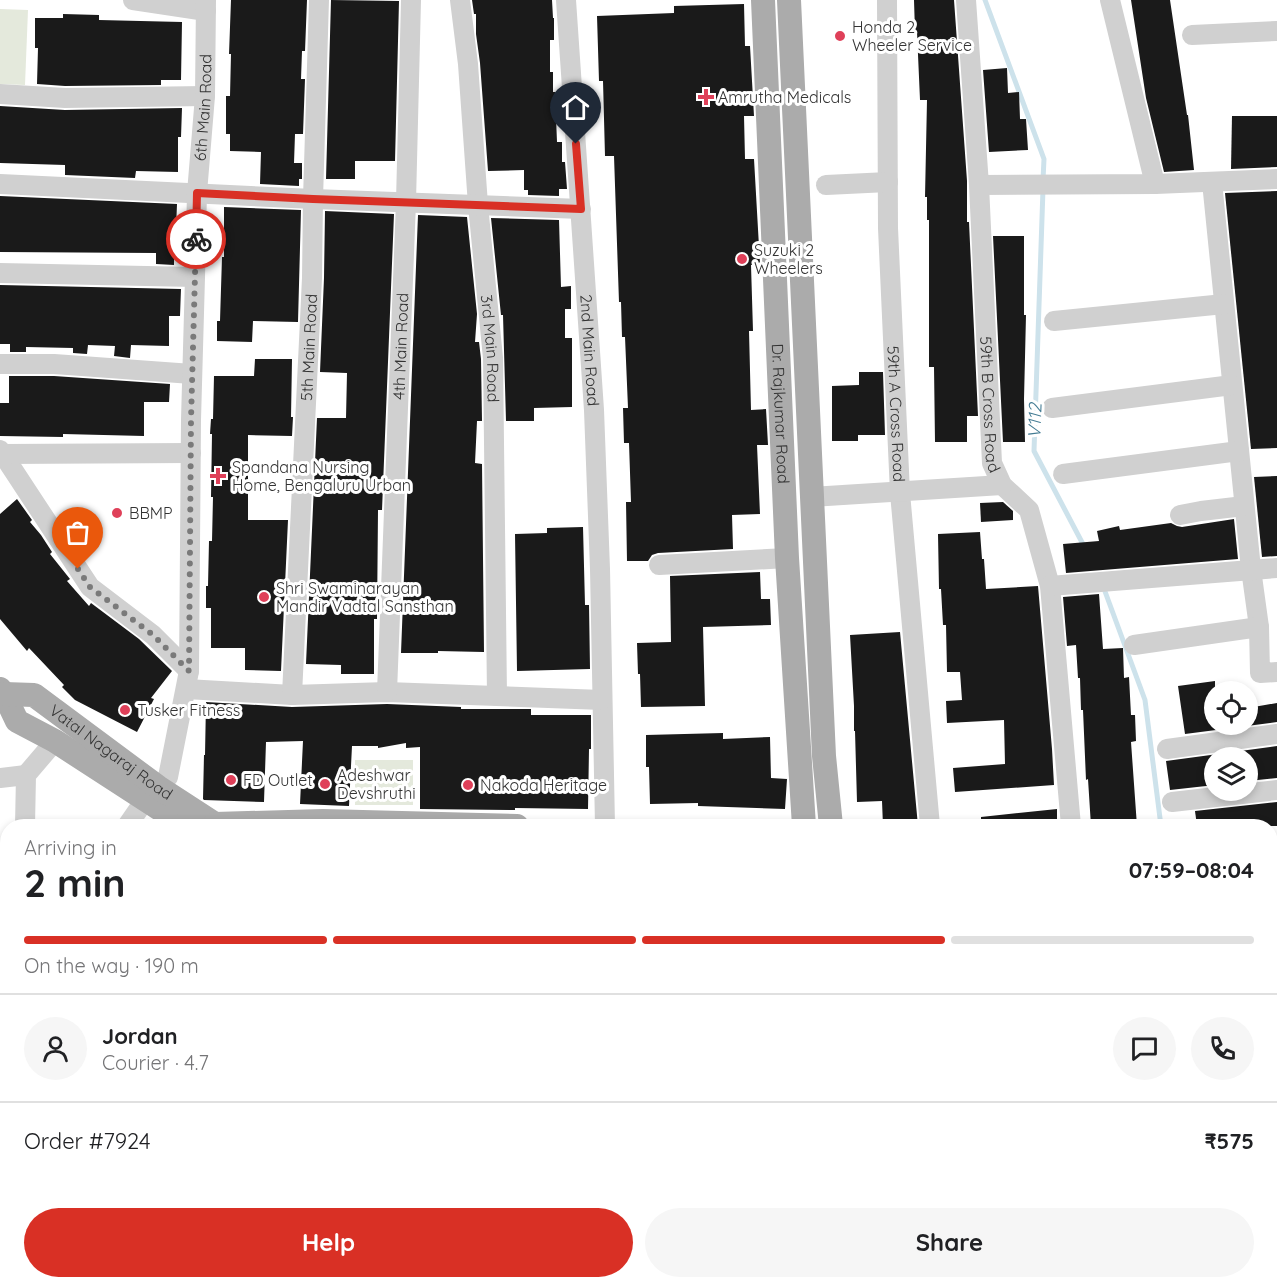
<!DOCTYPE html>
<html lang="en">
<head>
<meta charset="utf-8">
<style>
  :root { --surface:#fff; --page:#f6f6f6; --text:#202124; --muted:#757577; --line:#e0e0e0; --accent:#d93025 }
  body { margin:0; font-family:Quicksand,sans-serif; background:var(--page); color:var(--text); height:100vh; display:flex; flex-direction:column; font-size:22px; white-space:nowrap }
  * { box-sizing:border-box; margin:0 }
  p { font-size:20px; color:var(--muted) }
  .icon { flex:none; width:33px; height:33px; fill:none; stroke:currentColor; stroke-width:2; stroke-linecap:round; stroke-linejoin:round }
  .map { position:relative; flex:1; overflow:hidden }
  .sheet { position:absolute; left:0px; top:819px; width:1278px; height:470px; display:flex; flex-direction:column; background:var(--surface); border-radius:24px 24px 0 0; box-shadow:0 3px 9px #0003 }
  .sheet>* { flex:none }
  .buttons { position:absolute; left:1204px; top:681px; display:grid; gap:12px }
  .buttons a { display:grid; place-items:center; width:54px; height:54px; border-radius:50%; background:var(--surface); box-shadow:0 3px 9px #0003; font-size:30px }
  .pin { position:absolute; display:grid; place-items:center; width:51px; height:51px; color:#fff; margin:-62px -26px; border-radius:50% 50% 50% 0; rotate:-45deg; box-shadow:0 0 6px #0007 }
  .pin .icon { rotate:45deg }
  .courier { position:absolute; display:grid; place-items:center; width:60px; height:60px; margin:-30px; border:4px solid #d93025; border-radius:50%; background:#fff; color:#222; box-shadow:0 2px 8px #0007 }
  .overview em { font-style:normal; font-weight:700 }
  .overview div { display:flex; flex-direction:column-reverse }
  .overview { display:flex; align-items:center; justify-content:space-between; height:102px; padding:0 24px }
  h1 { font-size:39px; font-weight:700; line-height:45px }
  .bar { display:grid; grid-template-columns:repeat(4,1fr); gap:9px 6px; align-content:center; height:72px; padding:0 24px }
  .bar i { height:8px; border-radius:4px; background:var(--line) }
  .bar .on { background:var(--accent) }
  .bar p { grid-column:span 4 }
  .line { display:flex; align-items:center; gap:15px; padding:0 24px; border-top:2px solid var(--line) }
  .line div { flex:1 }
  .round { display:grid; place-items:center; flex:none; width:63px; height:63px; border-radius:32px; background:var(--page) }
  .action { display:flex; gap:12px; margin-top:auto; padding:12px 24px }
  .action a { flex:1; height:69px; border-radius:36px; background:var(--accent); color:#fff; font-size:24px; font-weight:700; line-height:69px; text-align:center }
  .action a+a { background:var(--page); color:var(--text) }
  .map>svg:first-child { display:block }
</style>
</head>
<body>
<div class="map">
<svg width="1277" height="1288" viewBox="0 0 1277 1288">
  <rect width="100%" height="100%" fill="#fff"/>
  <g fill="#e4e9dc">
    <polygon points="0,9 28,10 25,85 0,84"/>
    <rect x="355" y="760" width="58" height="45"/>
    <polygon points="1271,1211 1277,1213 1277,1288 1230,1288 1230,1281 1270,1281"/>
  </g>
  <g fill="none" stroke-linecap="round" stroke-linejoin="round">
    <g stroke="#cde2eb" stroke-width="5">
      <polyline points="985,0 1044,159 1043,180"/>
      <polyline points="1043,189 1034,451 1085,548"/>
      <polyline points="1103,586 1145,700 1161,826"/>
    </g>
  </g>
  <g fill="#1a1a1a">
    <polygon points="231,0 307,0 305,51 302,51 301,79 305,79 303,134 295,134 294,163 302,163 302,179 299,179 299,186 260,184 261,152 230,151 230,134 226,134 226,96 230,96 231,54 229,54"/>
    <polygon points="331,0 399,1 395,161 355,161 355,179 326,179"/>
    <polygon points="472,0 552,0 553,18 554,18 554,40 550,40 550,72 553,72 553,92 555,92 557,142 562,142 562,162 565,162 567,189 559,189 559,196 528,195 528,190 524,190 524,170 488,171 480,63 476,34 476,14 474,14"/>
    <polygon points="914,0 954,0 967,181 967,222 969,222 978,416 967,416 967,442 935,442 934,367 929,367 929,220 927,220 927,197 925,197 927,100 920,100 917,32 915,32"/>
    <polygon points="1131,0 1170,0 1187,115 1188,115 1194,170 1164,172 1146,98"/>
    <polygon points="744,4 745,46 750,46 754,116 744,116 745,159 754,159 760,264 751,265 753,331 749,331 751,410 766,409 768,445 757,445 760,514 732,515 733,549 658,553 652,555 648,561 627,561 626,502 631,502 629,443 624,443 623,408 628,408 625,337 622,337 621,302 619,302 614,156 605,156 603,81 599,81 597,16 674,13 674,6"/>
    <polygon points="63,14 99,15 99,20 182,22 181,80 161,80 161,85 65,86 37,84 38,48 35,48 35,18 63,18"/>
    <polygon points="1007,68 1008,93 1019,92 1020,119 1026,119 1028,150 989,152 983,70"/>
    <polygon points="0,106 65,110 182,108 181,137 178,137 178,172 136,171 135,178 65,175 65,165 0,163"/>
    <polygon points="1232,116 1277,116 1277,167 1231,169"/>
    <polygon points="1277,191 1277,448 1251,449 1225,193"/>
    <polygon points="0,196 177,204 176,229 174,229 174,265 156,264 156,253 0,252"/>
    <polygon points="224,207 301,210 298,322 253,321 252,342 217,341 217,321 220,321 222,257 224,257"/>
    <polygon points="325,211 394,214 382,510 378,510 377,619 374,619 374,674 341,674 341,665 306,664 317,418 346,418 347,373 320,372 324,278"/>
    <polygon points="418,215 467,217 477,314 475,342 479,342 481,359 482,421 477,421 475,463 482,464 484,652 438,651 438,653 401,653"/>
    <polygon points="491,218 559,220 561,287 571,286 571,309 565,309 565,338 572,338 572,407 534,408 534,421 506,421 503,315 501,315"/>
    <polygon points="993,236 1024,236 1024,315 1026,315 1024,399 1025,442 1003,442"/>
    <polygon points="0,285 181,289 180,316 169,316 169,346 131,345 130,358 114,356 115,346 88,345 87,354 73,353 73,348 26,347 26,352 10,352 10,344 0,344"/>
    <polygon points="255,359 292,359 291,417 293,417 292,436 248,435 248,520 288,520 281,671 245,670 245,648 211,648 211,608 206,608 206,586 208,586 209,541 212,541 213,497 211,497 212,434 210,434 211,419 213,419 214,376 254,376"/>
    <polygon points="859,372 883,372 885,435 858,435 858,441 832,441 832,386 859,385"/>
    <polygon points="9,376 54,376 170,384 169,402 144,402 144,436 63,434 63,437 0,436 0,403 9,403"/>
    <polygon points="1277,476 1277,556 1262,557 1254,477"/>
    <polygon points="17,499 32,520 30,522 41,535 52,552 50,554 70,579 67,581 89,606 91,603 139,639 172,671 151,698 154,699 137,732 75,700 62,687 64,685 29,648 27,651 0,619 0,514"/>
    <polygon points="1003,502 1013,511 1013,520 981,522 980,503"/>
    <polygon points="1234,519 1238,559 1066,573 1063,544 1099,541 1097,531 1119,526 1120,530 1171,523 1177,526 1182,527"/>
    <polygon points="583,527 585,605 589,605 590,669 517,671 515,534 547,533 547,528"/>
    <polygon points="980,532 982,559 984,559 986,589 1038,586 1052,749 1054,785 955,792 953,768 1005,764 1004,720 947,723 946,701 962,700 960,672 947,672 946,625 943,625 941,589 939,589 938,534"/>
    <polygon points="760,572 761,599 770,599 771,625 703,627 705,706 641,707 640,674 638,674 637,643 671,642 670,576"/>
    <polygon points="1099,594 1103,649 1123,648 1124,678 1129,677 1131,715 1135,715 1136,741 1131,742 1137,826 1091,826 1088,779 1086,780 1083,710 1081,710 1080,678 1078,678 1076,645 1067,646 1063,597"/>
    <polygon points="900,632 918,826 883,826 882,801 857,802 855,731 854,731 854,706 850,635"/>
    <polygon points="1215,681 1215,724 1248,724 1248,708 1277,703 1277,722 1185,734 1178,686"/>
    <polygon points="206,702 292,707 387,704 461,707 461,709 531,709 531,715 591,715 591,749 589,749 588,809 515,808 515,810 420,809 420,747 406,748 406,743 378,748 378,746 352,746 349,806 300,804 303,741 266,742 264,802 204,800 203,799 204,755 205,755"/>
    <polygon points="723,733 723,739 770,737 771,778 787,779 785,809 698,806 698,803 650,804 649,767 646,767 646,735"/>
    <polygon points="1277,746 1277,778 1248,781 1248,758 1215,758 1215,785 1170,790 1166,761"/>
    <polygon points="1277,802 1277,826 1197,826 1195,811"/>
    <polygon points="1057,809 1057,826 981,826 981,817"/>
  </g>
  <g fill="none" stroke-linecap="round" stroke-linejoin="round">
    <g stroke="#d0d0d0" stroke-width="20">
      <polyline points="133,0 206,11"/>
      <path id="s1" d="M460 0 468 64 478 205 493 358 497 696"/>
      <path id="s2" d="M566 0 594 410 600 569 605 826"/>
      <path id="s3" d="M887 0 888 228 900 493 930 826"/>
      <path id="s4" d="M966 0 979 185 992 463 1002 485 1029 510 1050 586 1071 826"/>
      <polyline points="1110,0 1155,184"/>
      <polyline points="1192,35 1277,31"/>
      <polyline points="0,94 65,98 205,96"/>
      <polyline points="1212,182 1251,569 1259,627"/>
      <polyline points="0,184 313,199 581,209"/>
      <polyline points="826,185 888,182"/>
      <polyline points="979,185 1155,184 1277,179"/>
      <polyline points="0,273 195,277"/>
      <polyline points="1054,321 1224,304"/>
      <polyline points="0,364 54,364 192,374"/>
      <polyline points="1052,408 1232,385"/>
      <polyline points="0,450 90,587 153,635 189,671"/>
      <polyline points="3,454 191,453"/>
      <polyline points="1063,474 1239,451"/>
      <polyline points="811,497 1002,485"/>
      <polyline points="1180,515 1201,511 1244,506"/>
      <polyline points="659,565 787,558"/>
      <polyline points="1050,586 1277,568"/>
      <polyline points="1134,645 1259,627 1260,673 1277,672"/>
      <polyline points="186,689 292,695 387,692 602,700"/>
      <path id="s5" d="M387 692 406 202 411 0"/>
      <path id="s6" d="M292 695 312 278 313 199 319 0"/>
      <polyline points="1167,749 1277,734"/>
      <polyline points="0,778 26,775"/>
      <path id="s7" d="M158 787 168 777 189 671 191 420 195 277 197 193 205 96 206 0"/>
      <polyline points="1172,802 1277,790"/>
      <polyline points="25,826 26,775 55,741"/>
      <polyline points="127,826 145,800"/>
      <polyline points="1270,900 1277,899"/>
      <polyline points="1270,967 1277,967"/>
      <polyline points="1270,1104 1277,1105"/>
      <polyline points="0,1159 8,1159"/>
      <polyline points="1270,1173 1277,1178"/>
      <polyline points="1270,1199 1277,1206"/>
      <polyline points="87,1288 87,1281"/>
      <polyline points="244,1288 244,1281"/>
      <polyline points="399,1288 399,1281"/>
      <polyline points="521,1288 522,1281"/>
      <polyline points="652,1288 653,1281"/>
      <polyline points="903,1288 904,1281"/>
      <polyline points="1025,1288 1026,1281"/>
    </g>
    <g stroke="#ababab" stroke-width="24">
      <path id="s8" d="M763 0 787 558 804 826"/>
      <polyline points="789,0 824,756 831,826"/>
      <polyline points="0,689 4,694 17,721 55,741 186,826"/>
      <path id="s9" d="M4 694 34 695 158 787 215 824 222 826"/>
      <polyline points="215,824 323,821 517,826"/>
      <polyline points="1270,1126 1277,1127"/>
      <polyline points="1270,1158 1277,1158"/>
      <polyline points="773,1288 773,1281"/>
      <polyline points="805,1288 806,1281"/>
    </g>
  </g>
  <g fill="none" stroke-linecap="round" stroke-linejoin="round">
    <polyline stroke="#7a7a7a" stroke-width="6" stroke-dasharray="0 10.8" points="78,569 90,587 153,635 189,671 191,420 196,239"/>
    <polyline stroke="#d93025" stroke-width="8" points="196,239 197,193 313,199 581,209 576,144"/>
  </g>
  <g fill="#df4059" stroke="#fff" stroke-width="2">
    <circle cx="840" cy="36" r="6"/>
    <path d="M703 88h6v6h6v6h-6v6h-6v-6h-6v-6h6z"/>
    <circle cx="742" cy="259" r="6"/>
    <path d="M215 467h6v6h6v6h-6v6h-6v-6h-6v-6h6z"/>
    <circle cx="117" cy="513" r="6"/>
    <circle cx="264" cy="597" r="6"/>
    <circle cx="125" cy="710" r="6"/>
    <circle cx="231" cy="780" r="6"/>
    <circle cx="325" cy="784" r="6"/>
    <circle cx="468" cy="785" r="6"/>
  </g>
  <g text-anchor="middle" stroke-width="6" stroke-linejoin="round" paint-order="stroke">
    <g font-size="16" fill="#333" stroke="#fff" text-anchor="start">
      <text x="852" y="33">Honda 2<tspan x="852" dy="18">Wheeler Service</tspan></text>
      <text x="718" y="103">Amrutha Medicals</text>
      <text x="754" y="256">Suzuki 2<tspan x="754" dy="18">Wheelers</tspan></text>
      <text x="232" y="473">Spandana Nursing<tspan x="232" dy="18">Home, Bengaluru Urban</tspan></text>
      <text x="129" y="519">BBMP</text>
      <text x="276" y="594">Shri Swaminarayan<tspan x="276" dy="18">Mandir Vadtal Sansthan</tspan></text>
      <text x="137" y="716">Tusker Fitness</text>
      <text x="337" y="781">Adeshwar<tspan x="337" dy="18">Devshruthi</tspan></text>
      <text x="243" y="786">FD Outlet</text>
      <text x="480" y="791">Nakoda Heritage</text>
    </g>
    <g font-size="16" fill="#333" stroke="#fff">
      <text dy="6" stroke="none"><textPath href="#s7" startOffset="686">6th Main Road</textPath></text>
      <text dy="6" stroke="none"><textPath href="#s5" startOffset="346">4th Main Road</textPath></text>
      <text dy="6" stroke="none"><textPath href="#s6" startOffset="348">5th Main Road</textPath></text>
      <text dy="6" stroke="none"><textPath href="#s1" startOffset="350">3rd Main Road</textPath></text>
      <text dy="6" stroke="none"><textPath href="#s2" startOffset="351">2nd Main Road</textPath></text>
      <text dy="6" stroke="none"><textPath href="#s4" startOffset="405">59th B Cross Road</textPath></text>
      <text dy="6" stroke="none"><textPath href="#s8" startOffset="414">Dr. Rajkumar Road</textPath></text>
      <text dy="6" stroke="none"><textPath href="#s3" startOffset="414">59th A Cross Road</textPath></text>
      <text dy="6" stroke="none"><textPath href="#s9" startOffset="126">Vatal Nagaraj Road</textPath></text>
    </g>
    <g font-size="18" font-style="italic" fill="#427b93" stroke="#fff">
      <text transform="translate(1035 421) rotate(-88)" y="6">V112</text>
    </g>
  </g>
</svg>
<div class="buttons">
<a><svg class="icon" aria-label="locate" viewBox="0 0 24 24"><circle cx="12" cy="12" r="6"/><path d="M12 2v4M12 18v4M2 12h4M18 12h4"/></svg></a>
<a><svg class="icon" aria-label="layers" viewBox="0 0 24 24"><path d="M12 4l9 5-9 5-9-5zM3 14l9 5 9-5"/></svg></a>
</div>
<div class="pin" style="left:78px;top:569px;background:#ea580c"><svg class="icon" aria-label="bag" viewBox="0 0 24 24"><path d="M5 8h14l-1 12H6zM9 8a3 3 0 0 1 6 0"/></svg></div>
<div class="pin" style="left:576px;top:144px;background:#1f2937"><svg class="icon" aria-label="home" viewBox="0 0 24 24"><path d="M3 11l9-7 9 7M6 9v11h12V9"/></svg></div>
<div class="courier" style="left:196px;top:239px"><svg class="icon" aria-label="bike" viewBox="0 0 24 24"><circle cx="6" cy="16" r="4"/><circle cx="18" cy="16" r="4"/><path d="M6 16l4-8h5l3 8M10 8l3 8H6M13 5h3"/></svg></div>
<section class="sheet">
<div class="overview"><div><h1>2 min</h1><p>Arriving in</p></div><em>07:59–08:04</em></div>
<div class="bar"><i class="on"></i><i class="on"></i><i class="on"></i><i></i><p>On the way · 190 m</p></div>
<div class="line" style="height:108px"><a class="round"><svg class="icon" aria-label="person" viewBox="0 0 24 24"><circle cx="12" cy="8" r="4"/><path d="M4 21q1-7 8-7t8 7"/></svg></a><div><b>Jordan</b><p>Courier · 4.7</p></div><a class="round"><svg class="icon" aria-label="chat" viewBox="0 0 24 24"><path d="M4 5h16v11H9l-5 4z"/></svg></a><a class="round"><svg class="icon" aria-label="phone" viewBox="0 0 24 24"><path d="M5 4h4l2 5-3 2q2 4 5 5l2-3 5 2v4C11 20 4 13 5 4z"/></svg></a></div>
<div class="line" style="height:78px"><div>Order #7924</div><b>₹575</b></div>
<div class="action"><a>Help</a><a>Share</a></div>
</section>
</div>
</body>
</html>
